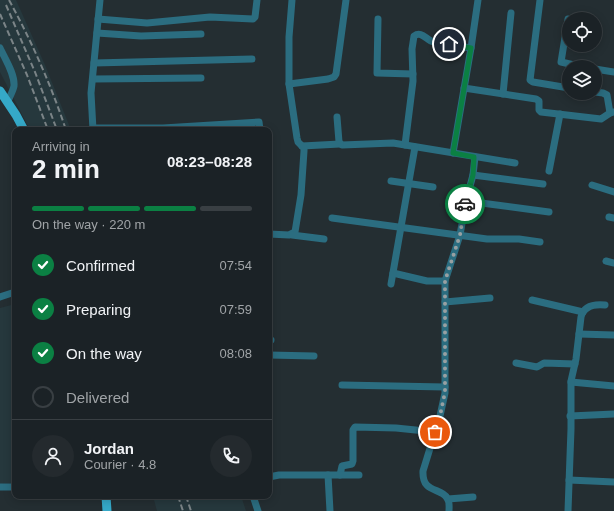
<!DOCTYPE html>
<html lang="en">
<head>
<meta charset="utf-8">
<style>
  :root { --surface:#1b2226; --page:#242a2e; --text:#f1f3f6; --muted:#a0a4a7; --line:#393f43; --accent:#0b8043 }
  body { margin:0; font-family:Helvetica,sans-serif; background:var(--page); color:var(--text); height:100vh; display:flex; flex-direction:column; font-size:15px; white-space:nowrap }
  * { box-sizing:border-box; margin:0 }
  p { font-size:13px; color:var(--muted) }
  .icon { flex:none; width:22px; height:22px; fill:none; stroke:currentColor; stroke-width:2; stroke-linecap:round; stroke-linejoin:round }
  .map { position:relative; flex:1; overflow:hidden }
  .side { position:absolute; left:12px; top:127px; width:260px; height:372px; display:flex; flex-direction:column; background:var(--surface); border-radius:8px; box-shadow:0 2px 10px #0003,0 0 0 1px var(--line) }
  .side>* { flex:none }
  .tools { position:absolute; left:562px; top:12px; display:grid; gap:8px }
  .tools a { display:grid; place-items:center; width:40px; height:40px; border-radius:50%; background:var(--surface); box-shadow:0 2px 10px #0003,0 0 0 1px var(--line); font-size:20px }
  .pin { position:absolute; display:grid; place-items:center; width:34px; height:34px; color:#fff; margin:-17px; border:2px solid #fff; border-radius:50%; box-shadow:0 1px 4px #0007 }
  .courier { position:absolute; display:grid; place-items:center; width:40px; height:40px; margin:-20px; border:3px solid #0b8043; border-radius:50%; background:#fff; color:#222; box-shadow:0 1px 5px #0007 }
  .head em { font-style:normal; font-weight:600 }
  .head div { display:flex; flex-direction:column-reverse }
  .head { display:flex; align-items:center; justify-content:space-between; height:68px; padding:0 20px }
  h1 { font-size:26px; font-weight:600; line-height:30px }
  .bar { display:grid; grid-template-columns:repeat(4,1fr); gap:6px 4px; align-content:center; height:48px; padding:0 20px }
  .bar i { height:5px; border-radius:3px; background:var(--line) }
  .bar .active { background:var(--accent) }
  .bar p { grid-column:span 4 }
  .line { display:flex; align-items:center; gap:10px; padding:0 20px; border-top:1px solid var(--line) }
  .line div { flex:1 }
  .round { display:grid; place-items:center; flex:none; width:42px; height:42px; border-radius:21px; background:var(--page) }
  ol { padding:0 20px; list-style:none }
  li { display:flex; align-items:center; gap:12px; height:44px }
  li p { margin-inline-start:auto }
  li .icon { padding:4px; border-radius:50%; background:var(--accent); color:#fff; stroke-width:4 }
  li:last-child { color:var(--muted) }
  li i { width:22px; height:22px; border:2px solid var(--line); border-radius:50% }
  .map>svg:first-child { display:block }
</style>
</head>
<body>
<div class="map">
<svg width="614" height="511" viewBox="0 0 614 511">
  <rect width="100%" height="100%" fill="#242e32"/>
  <g fill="#26383d">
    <polygon points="0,0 16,0 45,65 71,130 30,130 0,72"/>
    <polygon points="15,304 15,483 0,484 0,308"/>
    <polygon points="153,496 241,496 246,511 157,511"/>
  </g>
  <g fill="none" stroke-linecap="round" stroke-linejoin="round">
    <g stroke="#2b6d80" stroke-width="7">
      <polyline points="540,0 530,80 533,82 569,88"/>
      <polyline points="98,19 147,23 210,17 253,19 255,17 257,0"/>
      <polyline points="378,19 377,73 413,74"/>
      <polyline points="568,19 561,62 583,67"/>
      <polyline points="97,33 141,36 201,34"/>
      <path d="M0 48C5 59 15 74 14 86 13 91 10 96 8 101"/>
      <polyline points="94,63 252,59"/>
      <polyline points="595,69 614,72"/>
      <polyline points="93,79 201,78"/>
      <polyline points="289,84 328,79 334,77 336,74 346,0"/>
      <polyline points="464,88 536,99 539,101 539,110 541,112 601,119 610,113 614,112"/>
      <polyline points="595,92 603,93 607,95 610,113"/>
      <polyline points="503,94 511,13"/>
      <polyline points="337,117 339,142 342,145 393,143 515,163"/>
      <polyline points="93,128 163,128 259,122 260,130"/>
      <polyline points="93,130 91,93 100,0"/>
      <path d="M405 145 413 81 412 49 414 36C421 31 425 38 431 41 440 45 460 46 471 48"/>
      <polyline points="302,146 340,144"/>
      <polyline points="453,153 471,48 478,0"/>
      <polyline points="549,171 560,114"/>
      <polyline points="473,175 543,184"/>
      <polyline points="391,181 433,187"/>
      <polyline points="592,185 614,192"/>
      <polyline points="466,201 549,212"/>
      <polyline points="609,217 614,218"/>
      <polyline points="332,218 487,239 519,239 540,242"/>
      <polyline points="269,234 289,235 295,232 301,195 304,151 304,148 298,142 297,138 289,84 289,37 292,0"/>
      <polyline points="292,235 324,239"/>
      <polyline points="606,261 614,263"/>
      <polyline points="393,273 427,281 445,281"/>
      <polyline points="391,284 415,147"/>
      <polyline points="0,297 15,292"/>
      <polyline points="532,300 583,312"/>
      <polyline points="445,302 490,298"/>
      <polyline points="579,334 614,335"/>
      <polyline points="269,340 271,340"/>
      <polyline points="269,355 314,356"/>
      <polyline points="516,363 537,367 544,363 575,364"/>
      <polyline points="571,382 614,386"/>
      <polyline points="342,385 445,387"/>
      <polyline points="570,416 614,414"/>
      <polyline points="328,475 330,511"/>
      <polyline points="340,475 342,466 352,464 353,461 353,430 355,427 396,428 435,432"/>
      <polyline points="269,477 279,475 359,475"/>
      <polyline points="569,480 614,482"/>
      <polyline points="0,487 15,487"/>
      <polyline points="253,496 258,511"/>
      <polyline points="448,499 473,497"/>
      <path d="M449 511C449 507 450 502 447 498 441 487 422 494 423 471L440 416 445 393V281L460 235 466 201 473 175 475 157"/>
      <path d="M568 511 571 429V381L576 359 581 317C584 305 595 304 605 305"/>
    </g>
    <g stroke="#35a9c8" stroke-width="9">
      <polyline points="0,91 16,115 24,130"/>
      <polyline points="106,496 107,511"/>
    </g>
    <g stroke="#7b8487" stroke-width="2" stroke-dasharray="6 3" stroke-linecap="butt">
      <path d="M9 0C32 42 51 85 66 130"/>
      <polyline points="6,5 35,72 57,130"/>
      <polyline points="0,14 27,75 48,130"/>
      <polyline points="178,496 183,511"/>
      <polyline points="186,496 191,511"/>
    </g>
  </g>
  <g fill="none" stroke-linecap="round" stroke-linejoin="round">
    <polyline stroke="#98a0a2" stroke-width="4" stroke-dasharray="0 7.2" points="435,432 440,416 445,392 445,281 460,235 465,204"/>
    <polyline stroke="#0b8043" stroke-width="5" points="449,44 471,48 453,153 474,157 473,175 465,204"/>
  </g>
</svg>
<div class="tools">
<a><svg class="icon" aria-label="locate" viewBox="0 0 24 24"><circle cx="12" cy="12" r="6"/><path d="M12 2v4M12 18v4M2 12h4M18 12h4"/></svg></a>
<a><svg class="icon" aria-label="layers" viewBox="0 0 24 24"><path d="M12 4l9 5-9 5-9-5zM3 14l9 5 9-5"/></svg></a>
</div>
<div class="pin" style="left:435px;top:432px;background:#ea580c"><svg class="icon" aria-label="bag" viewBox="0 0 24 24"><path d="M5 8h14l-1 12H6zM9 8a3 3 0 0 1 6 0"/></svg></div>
<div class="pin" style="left:449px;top:44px;background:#1f2937"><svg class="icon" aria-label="home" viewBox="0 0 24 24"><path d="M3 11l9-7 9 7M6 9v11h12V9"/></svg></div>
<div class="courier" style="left:465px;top:204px"><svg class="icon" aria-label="car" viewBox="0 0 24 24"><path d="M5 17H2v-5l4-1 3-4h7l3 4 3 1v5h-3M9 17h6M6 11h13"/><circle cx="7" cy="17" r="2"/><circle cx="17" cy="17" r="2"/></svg></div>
<section class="side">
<div class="head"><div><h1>2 min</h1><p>Arriving in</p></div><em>08:23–08:28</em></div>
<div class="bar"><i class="active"></i><i class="active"></i><i class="active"></i><i></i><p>On the way · 220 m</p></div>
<ol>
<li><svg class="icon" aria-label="check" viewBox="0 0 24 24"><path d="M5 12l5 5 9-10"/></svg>Confirmed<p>07:54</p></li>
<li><svg class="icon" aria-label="check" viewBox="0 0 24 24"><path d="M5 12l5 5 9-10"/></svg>Preparing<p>07:59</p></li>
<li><svg class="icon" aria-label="check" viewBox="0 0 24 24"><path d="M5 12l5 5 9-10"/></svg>On the way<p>08:08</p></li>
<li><i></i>Delivered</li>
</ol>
<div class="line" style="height:72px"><a class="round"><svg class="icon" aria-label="person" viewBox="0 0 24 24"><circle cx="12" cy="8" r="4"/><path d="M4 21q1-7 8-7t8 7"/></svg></a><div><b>Jordan</b><p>Courier · 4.8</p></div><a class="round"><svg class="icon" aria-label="phone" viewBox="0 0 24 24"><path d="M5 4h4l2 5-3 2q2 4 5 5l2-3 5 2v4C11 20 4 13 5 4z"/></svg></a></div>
</section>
</div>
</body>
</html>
